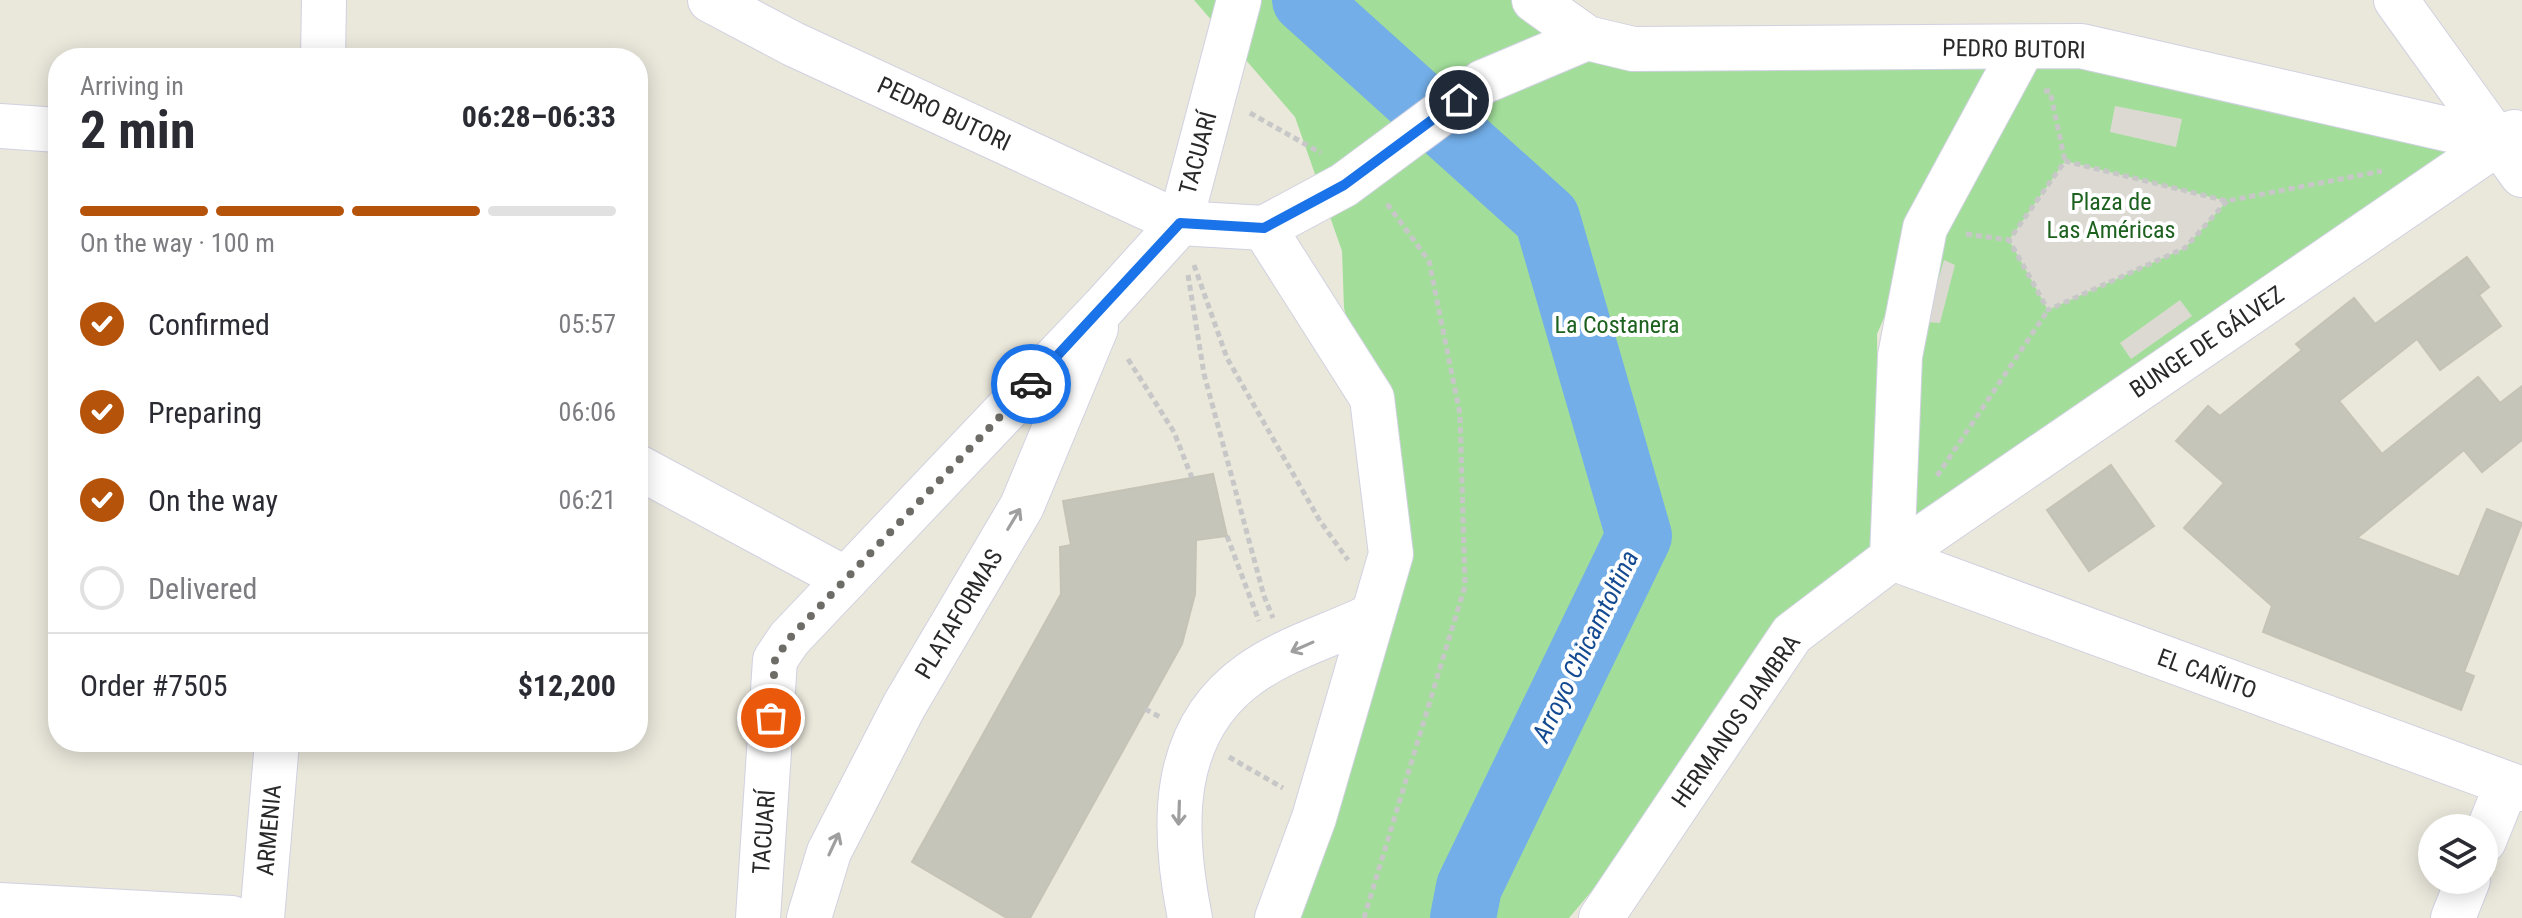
<!DOCTYPE html>
<html lang="en">
<head>
<meta charset="utf-8">
<style>
  :root { --surface:#fff; --page:#f7f7f7; --text:#2b2b33; --muted:#7c7c81; --line:#e1e1e2; --accent:#b45309 }
  body { margin:0; font-family:"Roboto Condensed",sans-serif; background:var(--page); color:var(--text); height:100vh; display:flex; flex-direction:column; font-size:30px; white-space:nowrap }
  * { box-sizing:border-box; margin:0 }
  p { font-size:26px; color:var(--muted) }
  .icon { flex:none; width:44px; height:44px; fill:none; stroke:currentColor; stroke-width:2; stroke-linecap:round; stroke-linejoin:round }
  .map { position:relative; flex:1; overflow:hidden }
  .sheet { position:absolute; left:48px; top:48px; width:600px; height:704px; display:flex; flex-direction:column; background:var(--surface); border-radius:32px; box-shadow:0 4px 20px #0003 }
  .sheet>* { flex:none }
  .tools { position:absolute; left:2418px; top:814px; display:grid; gap:16px }
  .tools a { display:grid; place-items:center; width:80px; height:80px; border-radius:50%; background:var(--surface); box-shadow:0 4px 20px #0003; font-size:40px }
  .pin { position:absolute; display:grid; place-items:center; width:68px; height:68px; color:#fff; margin:-34px; border:4px solid #fff; border-radius:50%; box-shadow:0 2px 8px #0007 }
  .courier { position:absolute; display:grid; place-items:center; width:80px; height:80px; margin:-40px; border:6px solid #1a73e8; border-radius:50%; background:#fff; color:#222; box-shadow:0 2px 10px #0007 }
  .head em { font-style:normal; font-weight:700 }
  .head div { display:flex; flex-direction:column-reverse }
  .head { display:flex; align-items:center; justify-content:space-between; height:136px; padding:0 32px }
  h1 { font-size:52px; font-weight:700; line-height:60px }
  .bar { display:grid; grid-template-columns:repeat(4,1fr); gap:12px 8px; align-content:center; height:96px; padding:0 32px }
  .bar i { height:10px; border-radius:6px; background:var(--line) }
  .bar .selected { background:var(--accent) }
  .bar p { grid-column:span 4 }
  .line { display:flex; align-items:center; gap:20px; padding:0 32px; border-top:2px solid var(--line) }
  .line div { flex:1 }
  ol { padding:0 32px; list-style:none }
  li { display:flex; align-items:center; gap:24px; height:88px }
  li p { margin-inline-start:auto }
  li .icon { padding:8px; border-radius:50%; background:var(--accent); color:#fff; stroke-width:4 }
  li:last-child { color:var(--muted) }
  li i { width:44px; height:44px; border:4px solid var(--line); border-radius:50% }
  .map>svg:first-child { display:block }
</style>
</head>
<body>
<div class="map">
<svg width="2522" height="918" viewBox="0 0 2522 918">
  <rect width="100%" height="100%" fill="#eae7db"/>
  <g fill="#a2de9a">
    <polygon points="1194,0 1529,0 1599,61 1994,65 1877,334 1880,549 1569,918 1280,918 1400,532 1344,308 1342,251 1295,117"/>
    <polygon points="2023,47 2499,141 1892,558 1925,228"/>
  </g>
  <g fill="#dbd9d2">
    <polygon points="2115,106 2182,119 2176,147 2110,132"/>
    <polygon points="2065,161 2227,201 2185,248 2048,310 2009,240"/>
    <polygon points="1944,260 1955,265 1940,323 1926,322 1925,326"/>
    <polygon points="2180,300 2192,316 2131,359 2120,343"/>
  </g>
  <g fill="none" stroke-linecap="round" stroke-linejoin="round">
    <polyline stroke="#73aee8" stroke-width="66" points="1305,0 1547,218 1639,536 1469,887 1463,918"/>
  </g>
  <g fill="#c6c5ba" stroke="#c5c3b5" stroke-width="2">
    <polygon points="2467,257 2489,287 2479,295 2501,326 2440,370 2417,339 2339,401 2382,454 2478,377 2500,403 2522,386 2522,440 2482,472 2464,450 2357,538 2459,577 2487,509 2522,523 2464,672 2474,676 2461,710 2263,632 2272,606 2184,528 2224,483 2176,441 2208,406 2220,416 2302,350 2296,344 2354,298 2375,324"/>
    <polygon points="2111,465 2154,526 2089,571 2047,510"/>
    <polygon points="1213,474 1227,536 1196,540 1195,594 1182,644 1030,918 1007,918 912,862 1061,594 1060,547 1071,545 1063,501"/>
  </g>
  <g fill="none" stroke-linecap="round" stroke-linejoin="round">
    <defs>
      <g id="minor">
        <polyline points="710,0 793,44 1180,223 1264,228"/>
        <polyline points="1534,0 1587,38 1633,49 2081,46 2499,141"/>
        <polyline points="2396,0 2522,175"/>
        <polyline points="323,58 324,0"/>
        <polyline points="1483,82 1587,38"/>
        <polyline points="0,126 58,130"/>
        <polyline points="1264,228 1372,398 1391,554 1314,818 1277,918"/>
        <polyline points="1264,228 1344,185"/>
        <polyline points="638,467 846,579"/>
        <polyline points="1892,558 2514,132"/>
        <polyline points="1892,558 2522,789"/>
        <polyline points="2484,841 2507,784"/>
        <polyline points="0,905 232,918"/>
        <polyline points="262,918 277,742"/>
        <polyline points="758,918 775,660 789,639 1104,307 1180,223 1239,0"/>
        <polyline points="809,918 829,852 904,706 1022,506 1096,328"/>
        <path d="M1190 918C1172 829 1168 731 1251 673 1288 647 1333 635 1373 615"/>
        <polyline points="1601,918 1792,634 1892,558 1900,356 1925,228 2023,47"/>
        <polyline points="2453,918 2468,880"/>
      </g>
    </defs>
    <use href="#minor" stroke="#d1d1e1" stroke-width="46"/>
    <g stroke="#c7c7c7" stroke-width="5" stroke-dasharray="6 4" stroke-linecap="butt">
      <polyline points="2044,91 2050,91 2065,161"/>
      <polyline points="1250,113 1321,153"/>
      <polyline points="2227,201 2185,248 2048,310 2009,240 2065,161 2227,201 2382,171"/>
      <polyline points="1966,234 2009,240"/>
      <polyline points="1194,265 1227,358 1320,521 1348,560"/>
      <polyline points="1188,275 1204,374 1264,596 1273,618"/>
      <polyline points="1128,359 1174,432 1192,478"/>
      <polyline points="1937,476 2048,310"/>
      <polyline points="1227,536 1259,621"/>
      <polyline points="1145,709 1162,718"/>
      <polyline points="1229,757 1283,788"/>
      <polyline points="1364,918 1465,586 1460,414 1429,261 1385,201"/>
    </g>
    <use href="#minor" stroke="#fff" stroke-width="44"/>
    <defs>
      <polyline id="minor-bridge" points="1344,185 1483,82"/>
    </defs>
    <use href="#minor-bridge" stroke="#d1d1e1" stroke-width="46" stroke-linecap="butt"/>
    <use href="#minor-bridge" stroke="#fff" stroke-width="44"/>
  </g>
  <defs><path id="oneway-shaft" d="M-6 0H5M1.5-3L5.5 0L1.5 3" fill="none" stroke-width="1.6" stroke-linecap="round" stroke-linejoin="round" transform="scale(2)"/></defs>
  <g stroke="#9f9f9f">
    <use href="#oneway-shaft" transform="translate(1014 519) rotate(-59)"/>
    <use href="#oneway-shaft" transform="translate(1302 647) rotate(156)"/>
    <use href="#oneway-shaft" transform="translate(1179 813) rotate(92)"/>
    <use href="#oneway-shaft" transform="translate(834 844) rotate(-65)"/>
  </g>
  <g fill="none" stroke-linecap="round" stroke-linejoin="round">
    <polyline stroke="#6d6c67" stroke-width="8" stroke-dasharray="0 14.4" points="771,718 775,660 789,639 1031,384"/>
    <polyline stroke="#1a73e8" stroke-width="10" points="1031,384 1180,223 1264,228 1344,185 1459,100"/>
  </g>
  <g text-anchor="middle" stroke-width="8" stroke-linejoin="round" paint-order="stroke">
    <g font-size="24" fill="#292929" stroke="#fff">
      <text transform="translate(2014 49) rotate(1)" y="8">PEDRO BUTORI</text>
      <text transform="translate(944 114) rotate(25)" y="8">PEDRO BUTORI</text>
      <text transform="translate(1198 153) rotate(-75)" y="8">TACUARÍ</text>
      <text transform="translate(2207 342) rotate(-34)" y="8">BUNGE DE GÁLVEZ</text>
      <text transform="translate(959 614) rotate(-59)" y="8">PLATAFORMAS</text>
      <text transform="translate(2207 674) rotate(20)" y="8">EL CAÑITO</text>
      <text transform="translate(1736 721) rotate(-55)" y="8">HERMANOS DAMBRA</text>
      <text transform="translate(269 830) rotate(-85)" y="8">ARMENIA</text>
      <text transform="translate(764 832) rotate(-86)" y="8">TACUARÍ</text>
    </g>
    <g font-size="24" fill="#1d611f" stroke="#fff">
      <text x="2111" y="210">Plaza de<tspan x="2111" dy="28">Las Américas</tspan></text>
      <text x="1617" y="333">La Costanera</text>
    </g>
    <g font-size="26" font-style="italic" fill="#144a91" stroke="#fff">
      <text transform="translate(1585 646) rotate(-64)" y="9">Arroyo Chicamtoltina</text>
    </g>
  </g>
</svg>
<div class="tools">
<a><svg class="icon" aria-label="layers" viewBox="0 0 24 24"><path d="M12 4l9 5-9 5-9-5zM3 14l9 5 9-5"/></svg></a>
</div>
<div class="pin" style="left:771px;top:718px;background:#ea580c"><svg class="icon" aria-label="bag" viewBox="0 0 24 24"><path d="M5 8h14l-1 12H6zM9 8a3 3 0 0 1 6 0"/></svg></div>
<div class="pin" style="left:1459px;top:100px;background:#1f2937"><svg class="icon" aria-label="home" viewBox="0 0 24 24"><path d="M3 11l9-7 9 7M6 9v11h12V9"/></svg></div>
<div class="courier" style="left:1031px;top:384px"><svg class="icon" aria-label="car" viewBox="0 0 24 24"><path d="M5 17H2v-5l4-1 3-4h7l3 4 3 1v5h-3M9 17h6M6 11h13"/><circle cx="7" cy="17" r="2"/><circle cx="17" cy="17" r="2"/></svg></div>
<section class="sheet">
<div class="head"><div><h1>2 min</h1><p>Arriving in</p></div><em>06:28–06:33</em></div>
<div class="bar"><i class="selected"></i><i class="selected"></i><i class="selected"></i><i></i><p>On the way · 100 m</p></div>
<ol>
<li><svg class="icon" aria-label="check" viewBox="0 0 24 24"><path d="M5 12l5 5 9-10"/></svg>Confirmed<p>05:57</p></li>
<li><svg class="icon" aria-label="check" viewBox="0 0 24 24"><path d="M5 12l5 5 9-10"/></svg>Preparing<p>06:06</p></li>
<li><svg class="icon" aria-label="check" viewBox="0 0 24 24"><path d="M5 12l5 5 9-10"/></svg>On the way<p>06:21</p></li>
<li><i></i>Delivered</li>
</ol>
<div class="line" style="height:104px"><div>Order #7505</div><b>$12,200</b></div>
</section>
</div>
</body>
</html>
